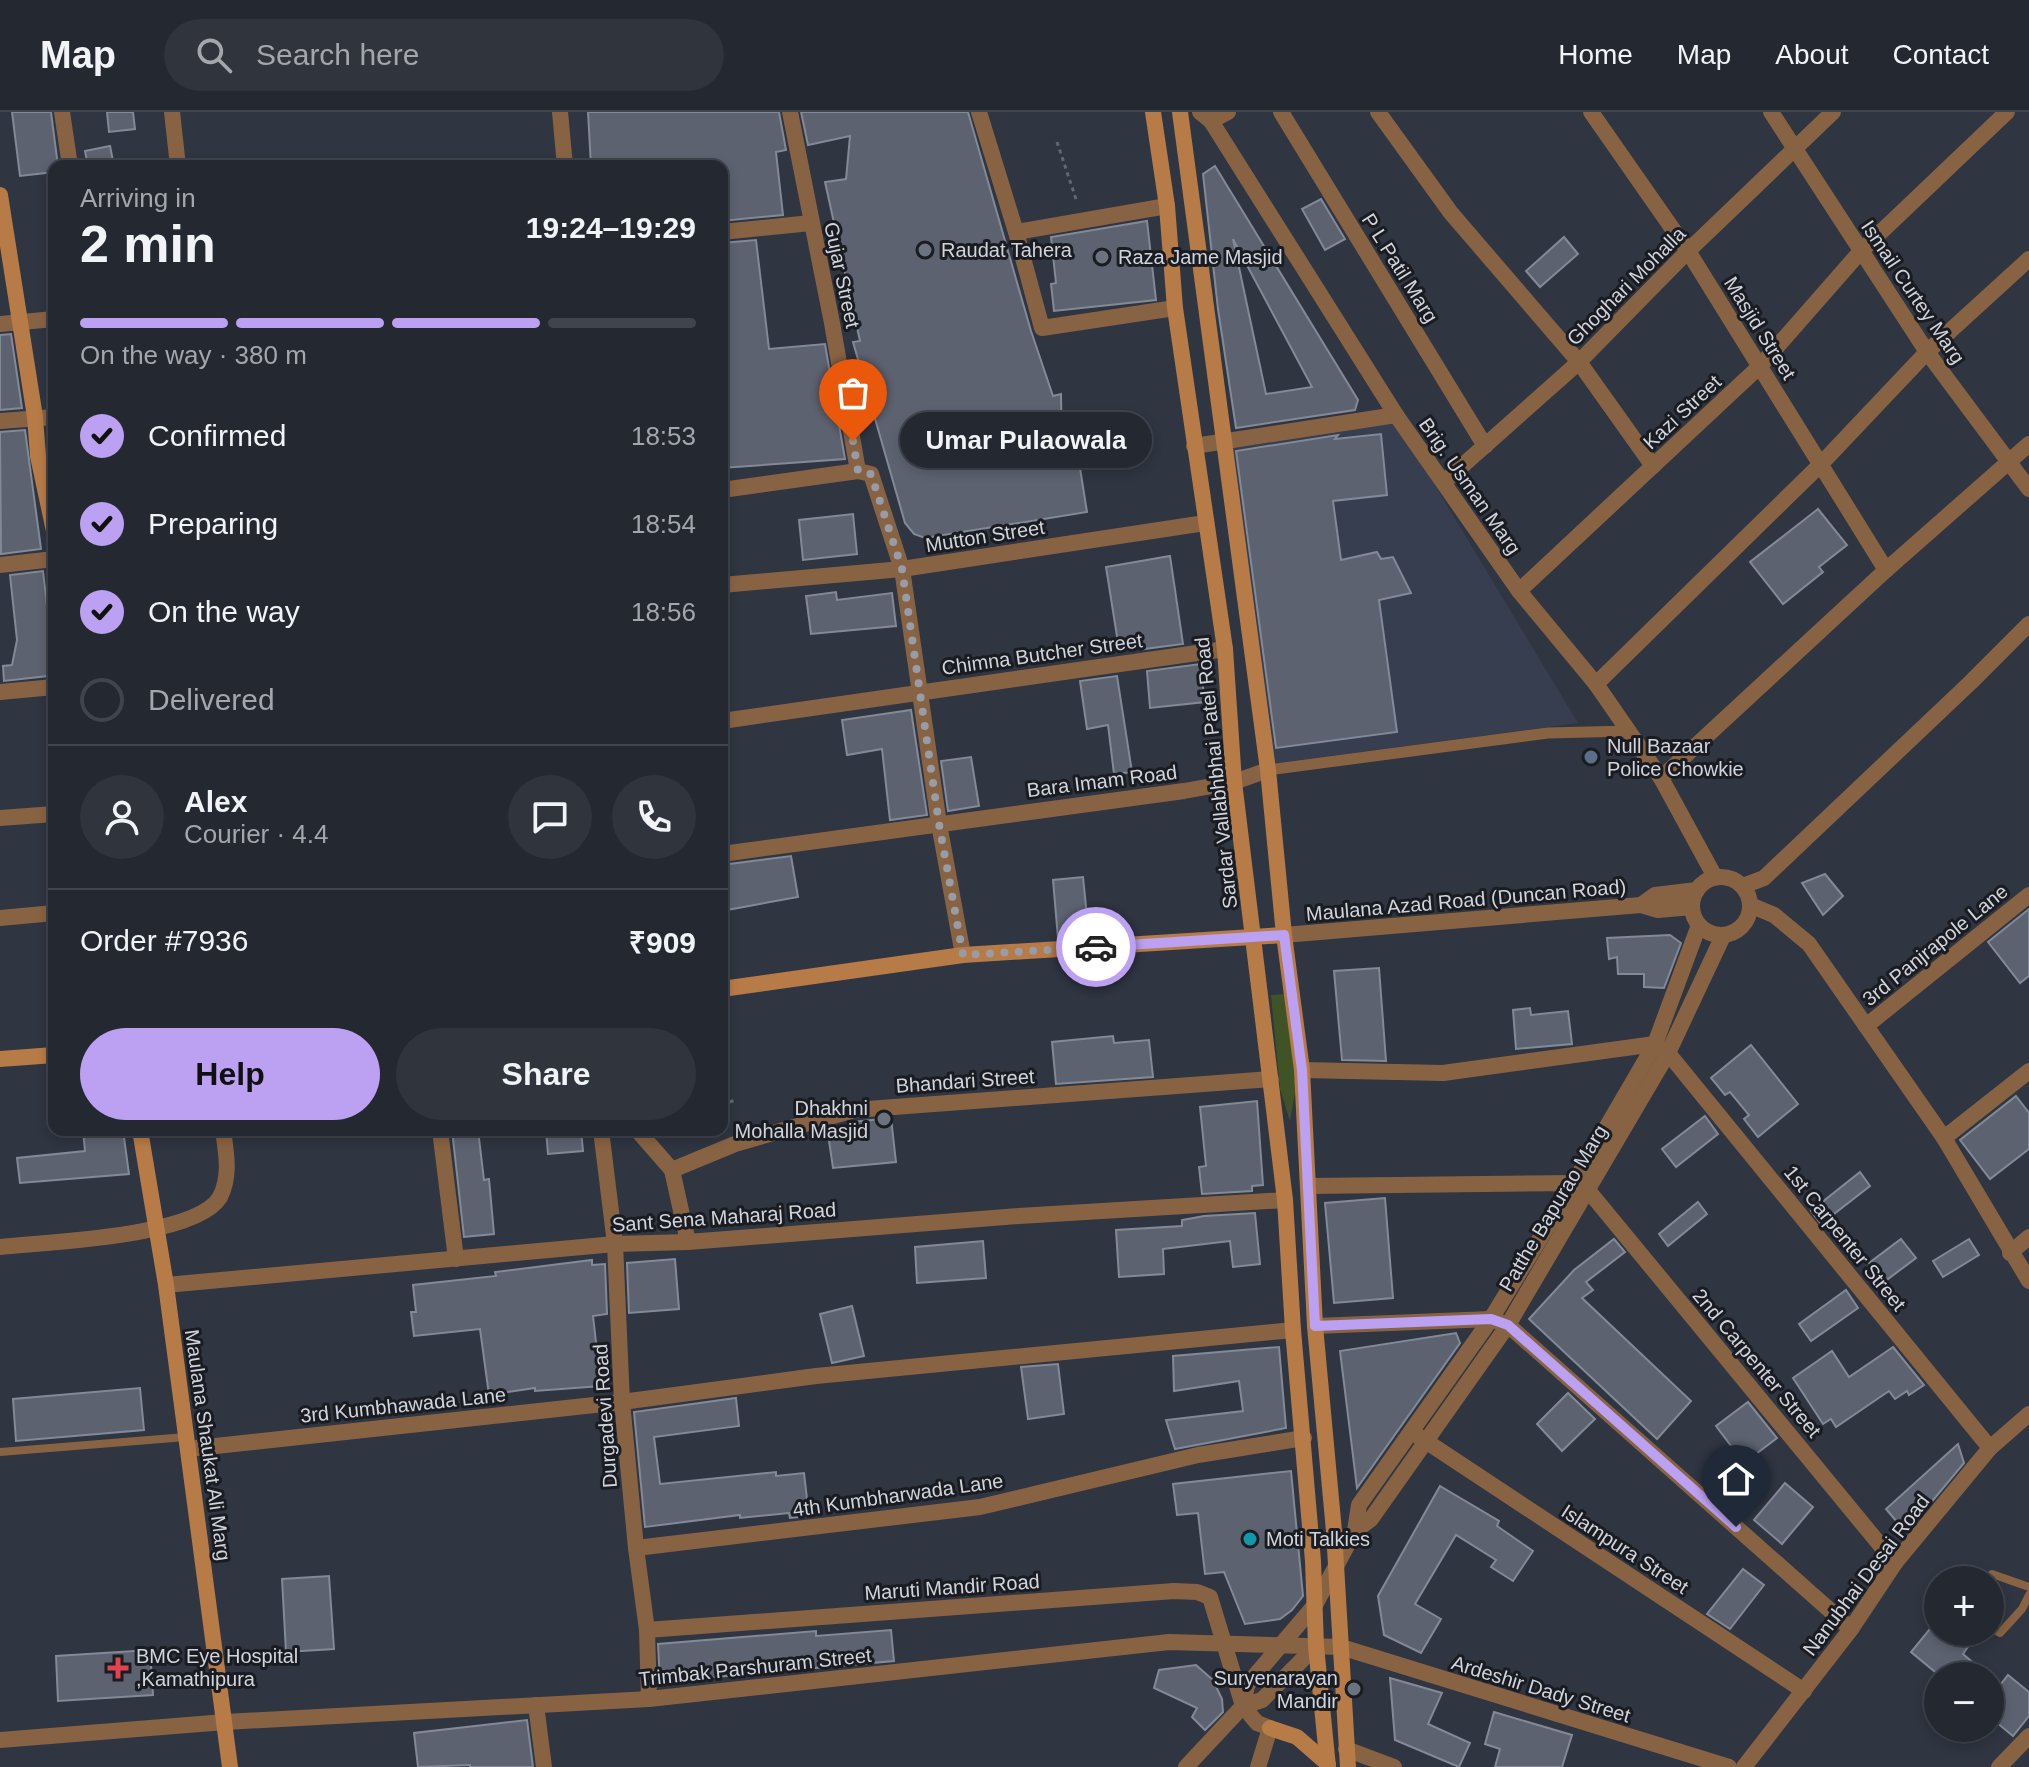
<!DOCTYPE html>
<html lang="en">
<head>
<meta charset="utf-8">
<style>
  :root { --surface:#232831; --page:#2f343d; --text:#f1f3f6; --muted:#a3a6ab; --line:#40444d; --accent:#bca0f2 }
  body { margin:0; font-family:Arial,sans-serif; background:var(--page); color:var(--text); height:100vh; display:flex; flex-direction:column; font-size:30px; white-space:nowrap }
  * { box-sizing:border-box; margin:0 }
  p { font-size:26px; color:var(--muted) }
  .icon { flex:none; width:44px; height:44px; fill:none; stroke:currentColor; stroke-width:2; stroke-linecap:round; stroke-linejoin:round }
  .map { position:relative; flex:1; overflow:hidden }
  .drawer { position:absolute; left:48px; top:48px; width:680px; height:976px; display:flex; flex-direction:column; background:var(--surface); border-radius:16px; box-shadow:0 4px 12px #0003,0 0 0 2px var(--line) }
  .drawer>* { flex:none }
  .tools { position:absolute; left:1924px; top:1454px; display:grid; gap:16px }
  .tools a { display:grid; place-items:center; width:80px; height:80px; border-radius:50%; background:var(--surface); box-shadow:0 4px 12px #0003,0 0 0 2px var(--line); font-size:40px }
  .pin { position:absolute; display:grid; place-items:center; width:68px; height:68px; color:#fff; margin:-82px -34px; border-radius:50% 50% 50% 0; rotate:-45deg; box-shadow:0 0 8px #0007 }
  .pin .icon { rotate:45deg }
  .courier { position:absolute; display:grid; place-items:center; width:80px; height:80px; margin:-40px; border:6px solid #bca0f2; border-radius:50%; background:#fff; color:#222; box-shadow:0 2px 10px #0007 }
  .bubble { position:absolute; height:56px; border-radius:28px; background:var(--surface); box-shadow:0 4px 12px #0003,0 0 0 2px var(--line); font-size:26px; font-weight:700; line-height:56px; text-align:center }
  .headline em { font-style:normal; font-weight:700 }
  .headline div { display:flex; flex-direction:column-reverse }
  .headline { display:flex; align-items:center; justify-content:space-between; height:136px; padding:0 32px }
  h1 { font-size:52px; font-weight:700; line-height:60px }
  .bar { display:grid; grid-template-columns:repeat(4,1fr); gap:12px 8px; align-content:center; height:96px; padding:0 32px }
  .bar i { height:10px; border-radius:6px; background:var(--line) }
  .bar .current { background:var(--accent) }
  .bar p { grid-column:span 4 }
  .line { display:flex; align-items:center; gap:20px; padding:0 32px; border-top:2px solid var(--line) }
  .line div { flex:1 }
  .round { display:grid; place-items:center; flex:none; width:84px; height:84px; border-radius:42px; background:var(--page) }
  ol { padding:0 32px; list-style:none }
  li { display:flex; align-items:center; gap:24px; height:88px }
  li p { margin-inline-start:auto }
  li .icon { padding:8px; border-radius:50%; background:var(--accent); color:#111; stroke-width:4 }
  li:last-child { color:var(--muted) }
  li i { width:44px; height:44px; border:4px solid var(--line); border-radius:50% }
  .cta { display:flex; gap:16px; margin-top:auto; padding:16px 32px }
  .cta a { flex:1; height:92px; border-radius:48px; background:var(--accent); color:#111; font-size:32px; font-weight:700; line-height:92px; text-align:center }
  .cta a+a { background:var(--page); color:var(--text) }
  header { display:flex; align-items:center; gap:48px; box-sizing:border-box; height:112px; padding:0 40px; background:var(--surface); border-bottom:2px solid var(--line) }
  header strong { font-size:38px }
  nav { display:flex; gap:44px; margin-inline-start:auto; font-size:28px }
  .search { width:560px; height:72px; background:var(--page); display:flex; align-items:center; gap:20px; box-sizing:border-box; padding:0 28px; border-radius:44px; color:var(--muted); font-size:30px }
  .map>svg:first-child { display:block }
</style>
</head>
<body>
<header>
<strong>Map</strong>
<div class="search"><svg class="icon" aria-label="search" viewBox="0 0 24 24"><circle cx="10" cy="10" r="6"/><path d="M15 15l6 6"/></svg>Search here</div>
<nav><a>Home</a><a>Map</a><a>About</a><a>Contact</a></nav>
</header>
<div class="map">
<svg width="2029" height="1655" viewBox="0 0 2029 1655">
  <rect width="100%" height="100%" fill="#2f3541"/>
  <polygon fill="#363e50" points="1397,310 1578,611 1262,653 1222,333"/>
  <polygon fill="#405327" points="1287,882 1296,975 1290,1009 1280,977 1271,883"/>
  <g fill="#5c6270" stroke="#828997" stroke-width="2" fill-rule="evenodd">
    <polygon points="12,0 51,0 58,54 54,54 54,60 20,64"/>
    <polygon points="107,0 133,0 135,17 109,20"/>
    <polygon points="588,0 779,0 786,38 776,40 783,103 722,109 722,54 591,54"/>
    <polygon points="801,0 968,0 1031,219 1053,284 1061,282 1062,336 1077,337 1087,400 925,426 914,422 905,411 853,230 860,229 825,70 846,67 850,24 808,33"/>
    <polygon points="110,34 114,54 88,54 85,39"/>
    <path d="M1215 54 1358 288 1355 298 1236 316 1218 197 1203 62ZM1233 127 1312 275 1266 282Z"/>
    <polygon points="1321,87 1345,127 1325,138 1302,97"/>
    <polygon points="1147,109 1156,188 1054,199 1051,172 1056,171 1051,125"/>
    <polygon points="1564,125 1578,142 1540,175 1526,159"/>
    <polygon points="756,128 769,237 825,232 845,347 722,356 722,131"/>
    <polygon points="11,222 22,296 0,298 0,223"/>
    <polygon points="25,318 41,437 1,442 0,320"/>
    <polygon points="1381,322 1387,383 1333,389 1341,448 1377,440 1381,447 1393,445 1411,481 1379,488 1397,620 1276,636 1236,339 1338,323 1335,327"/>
    <polygon points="1818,397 1847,433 1819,455 1823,460 1783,492 1750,450"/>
    <polygon points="853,402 857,442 803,448 799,408"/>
    <polygon points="1170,444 1183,532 1144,537 1144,533 1119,537 1106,455"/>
    <polygon points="43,459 53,546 48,564 4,569 3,554 12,553 17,528 10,463"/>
    <polygon points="836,480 837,488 892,481 896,514 811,522 806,484"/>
    <polygon points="1200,552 1205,590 1150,596 1147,559"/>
    <polygon points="1117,564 1132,660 1114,662 1108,613 1087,617 1080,569"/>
    <polygon points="911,598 927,703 890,708 882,637 847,643 842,608"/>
    <polygon points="971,645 979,694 948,699 941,649"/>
    <polygon points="791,744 798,785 727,798 722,773 722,753"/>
    <polygon points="1825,762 1843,784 1823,803 1802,771"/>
    <polygon points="1083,765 1089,824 1058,826 1053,768"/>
    <polygon points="2029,797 2029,864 2020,871 1988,830"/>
    <polygon points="1670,823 1681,831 1664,876 1644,875 1644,862 1618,862 1617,845 1609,847 1607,826"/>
    <polygon points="1379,856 1386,949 1342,948 1334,859"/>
    <polygon points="1530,896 1531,903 1568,899 1572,932 1516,937 1513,898"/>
    <polygon points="1113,924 1114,931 1149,928 1153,965 1056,972 1052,930"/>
    <polygon points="1751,933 1798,992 1758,1025 1744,1007 1749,1003 1730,980 1725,983 1711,966"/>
    <polygon points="2016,984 2029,1001 2029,1037 1990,1067 1960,1028"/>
    <polygon points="1257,989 1263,1073 1252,1074 1252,1079 1202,1082 1199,1055 1206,1054 1200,995"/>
    <polygon points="1705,1004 1718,1022 1676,1055 1662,1037"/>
    <polygon points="891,1006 896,1050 833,1056 828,1022 854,1018 853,1010"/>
    <polygon points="83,1018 123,1018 129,1062 20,1071 17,1046 85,1039"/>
    <polygon points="452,1018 478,1018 484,1068 489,1067 494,1122 464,1125"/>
    <polygon points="546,1018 581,1018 583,1039 548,1042"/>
    <polygon points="1860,1060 1870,1074 1821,1112 1811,1099"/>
    <polygon points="1385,1086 1393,1186 1334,1191 1325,1091"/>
    <polygon points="1698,1090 1707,1102 1668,1134 1659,1122"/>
    <polygon points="1255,1101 1260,1152 1233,1155 1230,1129 1163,1137 1164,1162 1119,1165 1116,1118 1182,1114 1182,1108 1204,1104"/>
    <polygon points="1614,1127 1625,1140 1586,1170 1593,1178 1582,1186 1691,1289 1657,1327 1529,1207 1574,1158"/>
    <polygon points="1901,1127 1916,1146 1884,1170 1869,1151"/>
    <polygon points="1969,1127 1979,1143 1943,1165 1933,1149"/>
    <polygon points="983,1129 986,1166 917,1171 915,1135"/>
    <polygon points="675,1147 679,1197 629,1201 627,1151"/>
    <polygon points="592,1148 592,1153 605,1152 607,1202 593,1204 601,1274 535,1279 535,1276 489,1283 480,1217 414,1224 411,1200 416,1200 413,1173 496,1164 495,1160"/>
    <polygon points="1846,1178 1858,1196 1811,1229 1799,1212"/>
    <polygon points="852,1194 864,1244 832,1251 820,1202"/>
    <polygon points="1456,1221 1460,1231 1357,1376 1340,1239"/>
    <polygon points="1279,1235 1286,1316 1175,1337 1166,1308 1243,1299 1239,1269 1174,1279 1173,1244"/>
    <polygon points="1893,1235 1924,1273 1909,1283 1907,1279 1895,1287 1889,1279 1836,1315 1831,1307 1823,1312 1793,1266 1832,1239 1849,1265"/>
    <polygon points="1058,1252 1064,1302 1028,1307 1021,1255"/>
    <polygon points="140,1276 144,1318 16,1329 13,1287"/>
    <polygon points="1568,1281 1595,1307 1562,1339 1537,1312"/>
    <polygon points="736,1286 739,1314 654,1325 660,1372 776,1360 776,1364 804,1361 809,1404 790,1406 789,1401 740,1406 740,1403 645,1415 634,1300"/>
    <polygon points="1748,1290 1777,1326 1744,1351 1716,1314"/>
    <polygon points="1958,1332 1964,1351 1909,1417 1903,1417 1886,1397"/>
    <polygon points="1291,1359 1303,1484 1292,1498 1280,1507 1245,1512 1224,1460 1205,1462 1198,1401 1177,1403 1173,1372"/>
    <polygon points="1785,1371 1813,1395 1782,1432 1754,1408"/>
    <polygon points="1440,1374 1499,1409 1497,1414 1533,1439 1513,1469 1491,1455 1496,1448 1456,1423 1415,1492 1441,1507 1421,1541 1384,1523 1378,1484"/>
    <polygon points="1743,1457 1764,1473 1730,1517 1707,1502"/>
    <polygon points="329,1464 334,1537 286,1540 282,1467"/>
    <polygon points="1938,1507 1938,1520 1955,1520 1970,1532 1963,1542 1989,1564 1940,1564 1911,1540"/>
    <polygon points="891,1518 894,1549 660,1570 658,1532 816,1519 816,1524"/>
    <polygon points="150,1538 153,1583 58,1589 56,1544"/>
    <polygon points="1196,1553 1213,1568 1222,1587 1223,1600 1205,1618 1192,1605 1197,1596 1154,1576 1159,1558"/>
    <polygon points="2008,1563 2029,1580 2029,1604 2013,1624 1990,1605 1990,1565 2000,1573"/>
    <polygon points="1390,1566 1442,1581 1428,1612 1470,1631 1459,1655 1395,1628"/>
    <polygon points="1494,1600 1572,1623 1562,1655 1495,1655 1500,1637 1485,1632"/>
    <polygon points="527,1608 533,1655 470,1655 470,1653 418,1655 414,1621"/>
  </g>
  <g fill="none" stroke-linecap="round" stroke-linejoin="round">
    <g stroke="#626772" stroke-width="3" stroke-dasharray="4 4" stroke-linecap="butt">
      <polyline points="1057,30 1077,90"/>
      <polyline points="722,992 736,988"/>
    </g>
    <g stroke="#886343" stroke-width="8">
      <polyline points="0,1340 186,1325"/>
      <polyline points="1984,1468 1992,1462 2029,1475"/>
      <polyline points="1990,1515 2000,1521 2022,1497 2029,1483"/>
    </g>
    <polyline stroke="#886343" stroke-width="11" points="1268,658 1548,621 1629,619"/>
    <g stroke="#886343" stroke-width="16">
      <polyline points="62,0 70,54"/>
      <polyline points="172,0 178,54"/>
      <polyline points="560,0 565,54"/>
      <polyline points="790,0 832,211 858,359 871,362 902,457 939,712 963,843"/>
      <polyline points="979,0 1016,120 1042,216 1175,196"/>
      <polyline points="1281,0 1485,334"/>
      <polyline points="1378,0 1451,101 1579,250 1653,354"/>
      <polyline points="1591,0 1688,139 1886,458"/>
      <polyline points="1771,0 1927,240 2029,377"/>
      <polyline points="1211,9 1228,0"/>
      <polyline points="722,120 811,111"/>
      <polyline points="1016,120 1167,94"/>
      <polyline points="0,212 54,207"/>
      <polyline points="0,309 54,305"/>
      <polyline points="1194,334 1396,303"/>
      <polyline points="1444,370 1579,250 1688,139 1833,0"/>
      <polyline points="722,378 858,359"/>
      <polyline points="0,453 54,447"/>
      <polyline points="722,473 902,457 1205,411"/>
      <polyline points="1519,479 1760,254 1861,139 2007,0"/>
      <polyline points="1596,572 1820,353 1927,240 2029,147"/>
      <polyline points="0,580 54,575"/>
      <polyline points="722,609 1225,537"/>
      <polyline points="0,706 54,702"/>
      <polyline points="722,742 1184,679 1234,670 1268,658"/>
      <polyline points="0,806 54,801"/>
      <polyline points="1866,914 2029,783"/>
      <polyline points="1302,958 1443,961 1655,932 1668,941 1990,1336"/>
      <polyline points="440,1018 456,1147"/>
      <polyline points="601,1018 615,1132 622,1290 636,1436 647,1518 649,1587"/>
      <polyline points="637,1018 672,1058 688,1130"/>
      <polyline points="1944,1026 2029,959"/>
      <polyline points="672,1058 735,1032 854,998 1271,967"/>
      <polyline points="1308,1074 1574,1071 1587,1077 1895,1451"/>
      <path d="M0 1135C46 1130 197 1125 220 1085 231 1064 226 1040 223 1018"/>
      <polyline points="2010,1141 2029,1125"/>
      <polyline points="166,1173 615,1132 688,1130 1019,1104 1285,1088"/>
      <polyline points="1315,1214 1491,1207 1508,1213 1851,1517"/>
      <polyline points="1415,1322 1804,1579"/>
      <polyline points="188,1337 622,1290 816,1264 1293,1218"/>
      <polyline points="636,1436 980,1395 1198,1343 1304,1326"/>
      <polyline points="647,1518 1174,1479 1197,1480 1210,1485 1243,1594"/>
      <polyline points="536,1593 544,1655"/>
      <polyline points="0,1628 225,1610 649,1587 1169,1530 1341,1535 1729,1655"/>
      <polyline points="1346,1637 1394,1655"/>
      <polyline points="1744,1655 1851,1517 1895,1451 1990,1336 2029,1302"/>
      <polyline points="1999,1655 2029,1624"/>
    </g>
    <g stroke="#886343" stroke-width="16">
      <polyline points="1200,0 1211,9 1396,303 1519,479 1596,572 1661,666 1715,765"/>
      <polyline points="1661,666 1886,458 2029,332"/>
      <circle cx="1721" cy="794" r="29"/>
      <polyline points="1743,774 1764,766 1971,570 2029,512"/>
      <polyline points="1750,793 1774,803 1809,832 1944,1026 2029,1169"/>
      <polyline points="1692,795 1658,798 1641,793 1655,783 1697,778"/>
      <polyline points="1284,823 1641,793"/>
      <polyline points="1355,1419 1359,1393 1491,1207 1574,1071 1655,932 1699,813"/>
      <polyline points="1243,1594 1262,1588 1316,1534"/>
      <polyline points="1243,1594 1257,1611 1270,1616 1258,1655"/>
      <polyline points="1186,1655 1243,1594 1247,1573 1315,1493 1355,1419 1371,1407 1508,1213 1668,941 1723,824"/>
    </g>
    <g stroke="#b77b47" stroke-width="16">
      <polyline points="1153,0 1167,94 1175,196 1225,537 1234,670 1285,1088 1293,1218 1313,1449 1316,1534 1328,1655"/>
      <polyline points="1180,0 1268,658 1284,823 1302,958 1315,1214 1334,1419 1348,1655"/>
      <polyline points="0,83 35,305 38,344 54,419"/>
      <polyline points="722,877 963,843 1284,823"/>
      <polyline points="0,947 54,943"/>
      <polyline points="140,1018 166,1173 230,1655"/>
      <polyline points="1270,1616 1297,1625 1328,1652"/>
    </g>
  </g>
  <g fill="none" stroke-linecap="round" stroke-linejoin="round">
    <polyline stroke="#989ca6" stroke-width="8" stroke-dasharray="0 14.4" points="853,329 858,359 871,362 902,457 939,712 963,843 1096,835"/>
    <polyline stroke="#bca0f2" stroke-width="10" points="1096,835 1284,823 1302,958 1315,1214 1491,1207 1508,1213 1736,1415"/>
  </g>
  <g fill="#6b7280" stroke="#1a1c22" stroke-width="3">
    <circle cx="925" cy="138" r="8"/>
    <circle cx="1102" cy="145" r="8"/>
    <circle cx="884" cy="1007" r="8"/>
    <circle cx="1354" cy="1577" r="8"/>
  </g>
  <circle fill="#5c6f8a" stroke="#1a1c22" stroke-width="3" cx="1591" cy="645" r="8"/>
  <circle fill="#0f9aa8" stroke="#1a1c22" stroke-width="3" cx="1250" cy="1427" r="8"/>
  <path fill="#e0444e" stroke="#1a1c22" stroke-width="3" d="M114 1544h8v8h8v8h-8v8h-8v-8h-8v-8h8z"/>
  <g text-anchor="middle" stroke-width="6" stroke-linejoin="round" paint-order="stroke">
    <g font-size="20" fill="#d0d4dc" stroke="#1a1c22" text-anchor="start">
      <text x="941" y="145">Raudat Tahera</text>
      <text x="1118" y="152">Raza Jame Masjid</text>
      <text x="1607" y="641">Null Bazaar<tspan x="1607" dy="23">Police Chowkie</tspan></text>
      <text x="868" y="1003" text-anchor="end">Dhakhni<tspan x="868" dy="23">Mohalla Masjid</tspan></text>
      <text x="1266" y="1434">Moti Talkies</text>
      <text x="136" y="1551">BMC Eye Hospital<tspan x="136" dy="23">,Kamathipura</tspan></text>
      <text x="1338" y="1573" text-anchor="end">Suryenarayan<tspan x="1338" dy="23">Mandir</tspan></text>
    </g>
    <g font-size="20" fill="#d0d4dc" stroke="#1a1c22">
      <text transform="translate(1400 156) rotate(58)" y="7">P L Patil Marg</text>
      <text transform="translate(842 163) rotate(78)" y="7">Gujar Street</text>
      <text transform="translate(1626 174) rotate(-45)" y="7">Ghoghari Mohalla</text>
      <text transform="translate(1913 180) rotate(56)" y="7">Ismail Curtey Marg</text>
      <text transform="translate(1760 216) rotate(58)" y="7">Masjid Street</text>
      <text transform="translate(1682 300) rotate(-43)" y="7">Kazi Street</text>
      <text transform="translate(1470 374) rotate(55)" y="7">Brig. Usman Marg</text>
      <text transform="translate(985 424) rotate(-9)" y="7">Mutton Street</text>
      <text transform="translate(1042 542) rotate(-8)" y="7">Chimna Butcher Street</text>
      <text transform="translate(1216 661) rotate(-96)" y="7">Sardar Vallabhbhai Patel Road</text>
      <text transform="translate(1102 669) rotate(-7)" y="7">Bara Imam Road</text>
      <text transform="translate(1466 788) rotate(-5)" y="7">Maulana Azad Road (Duncan Road)</text>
      <text transform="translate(1935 833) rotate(-39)" y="7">3rd Panjrapole Lane</text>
      <text transform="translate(965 969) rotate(-4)" y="7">Bhandari Street</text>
      <text transform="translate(1553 1096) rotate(-59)" y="7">Patthe Bapurao Marg</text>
      <text transform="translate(724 1105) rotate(-4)" y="7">Sant Sena Maharaj Road</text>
      <text transform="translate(1845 1126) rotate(51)" y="7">1st Carpenter Street</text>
      <text transform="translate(1757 1251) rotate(50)" y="7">2nd Carpenter Street</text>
      <text transform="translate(403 1293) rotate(-6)" y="7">3rd Kumbhawada Lane</text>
      <text transform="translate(605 1304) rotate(-94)" y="7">Durgadevi Road</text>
      <text transform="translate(208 1333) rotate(82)" y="7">Maulana Shaukat Ali Marg</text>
      <text transform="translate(898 1383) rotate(-8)" y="7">4th Kumbharwada Lane</text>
      <text transform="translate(1625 1437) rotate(33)" y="7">Islampura Street</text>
      <text transform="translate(1866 1463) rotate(-53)" y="7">Nanubhai Desai Road</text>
      <text transform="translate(952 1475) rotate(-4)" y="7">Maruti Mandir Road</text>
      <text transform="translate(755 1555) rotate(-6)" y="7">Trimbak Parshuram Street</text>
      <text transform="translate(1541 1577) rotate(17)" y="7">Ardeshir Dady Street</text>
    </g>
  </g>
</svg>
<div class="tools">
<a>+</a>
<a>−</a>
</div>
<div class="pin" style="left:853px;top:329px;background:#ea580c"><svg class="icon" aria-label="bag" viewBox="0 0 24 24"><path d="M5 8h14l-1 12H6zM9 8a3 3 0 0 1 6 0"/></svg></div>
<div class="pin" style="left:1736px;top:1415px;background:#1f2937"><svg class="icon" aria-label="home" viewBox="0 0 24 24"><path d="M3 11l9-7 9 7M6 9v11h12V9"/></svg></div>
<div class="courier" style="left:1096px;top:835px"><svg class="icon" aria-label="car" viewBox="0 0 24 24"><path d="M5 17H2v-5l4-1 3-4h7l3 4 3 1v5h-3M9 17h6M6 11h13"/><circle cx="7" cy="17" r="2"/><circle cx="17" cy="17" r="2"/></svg></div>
<div class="bubble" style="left:900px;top:300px;width:252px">Umar Pulaowala</div>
<section class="drawer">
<div class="headline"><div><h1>2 min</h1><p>Arriving in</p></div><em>19:24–19:29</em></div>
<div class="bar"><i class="current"></i><i class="current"></i><i class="current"></i><i></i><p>On the way · 380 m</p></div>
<ol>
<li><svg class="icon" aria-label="check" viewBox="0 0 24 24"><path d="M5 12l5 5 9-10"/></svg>Confirmed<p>18:53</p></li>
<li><svg class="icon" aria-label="check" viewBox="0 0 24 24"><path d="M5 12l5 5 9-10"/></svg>Preparing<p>18:54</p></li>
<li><svg class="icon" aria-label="check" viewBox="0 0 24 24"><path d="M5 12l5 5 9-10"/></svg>On the way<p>18:56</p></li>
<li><i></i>Delivered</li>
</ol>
<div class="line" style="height:144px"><a class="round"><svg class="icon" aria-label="person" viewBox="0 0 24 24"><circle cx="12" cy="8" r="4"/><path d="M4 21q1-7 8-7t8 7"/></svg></a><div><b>Alex</b><p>Courier · 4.4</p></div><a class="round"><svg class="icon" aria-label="chat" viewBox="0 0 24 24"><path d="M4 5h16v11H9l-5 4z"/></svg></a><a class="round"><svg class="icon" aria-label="phone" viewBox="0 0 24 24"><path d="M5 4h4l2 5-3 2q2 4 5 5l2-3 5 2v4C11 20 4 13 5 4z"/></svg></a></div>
<div class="line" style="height:104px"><div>Order #7936</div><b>₹909</b></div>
<div class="cta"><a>Help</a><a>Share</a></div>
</section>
</div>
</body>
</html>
